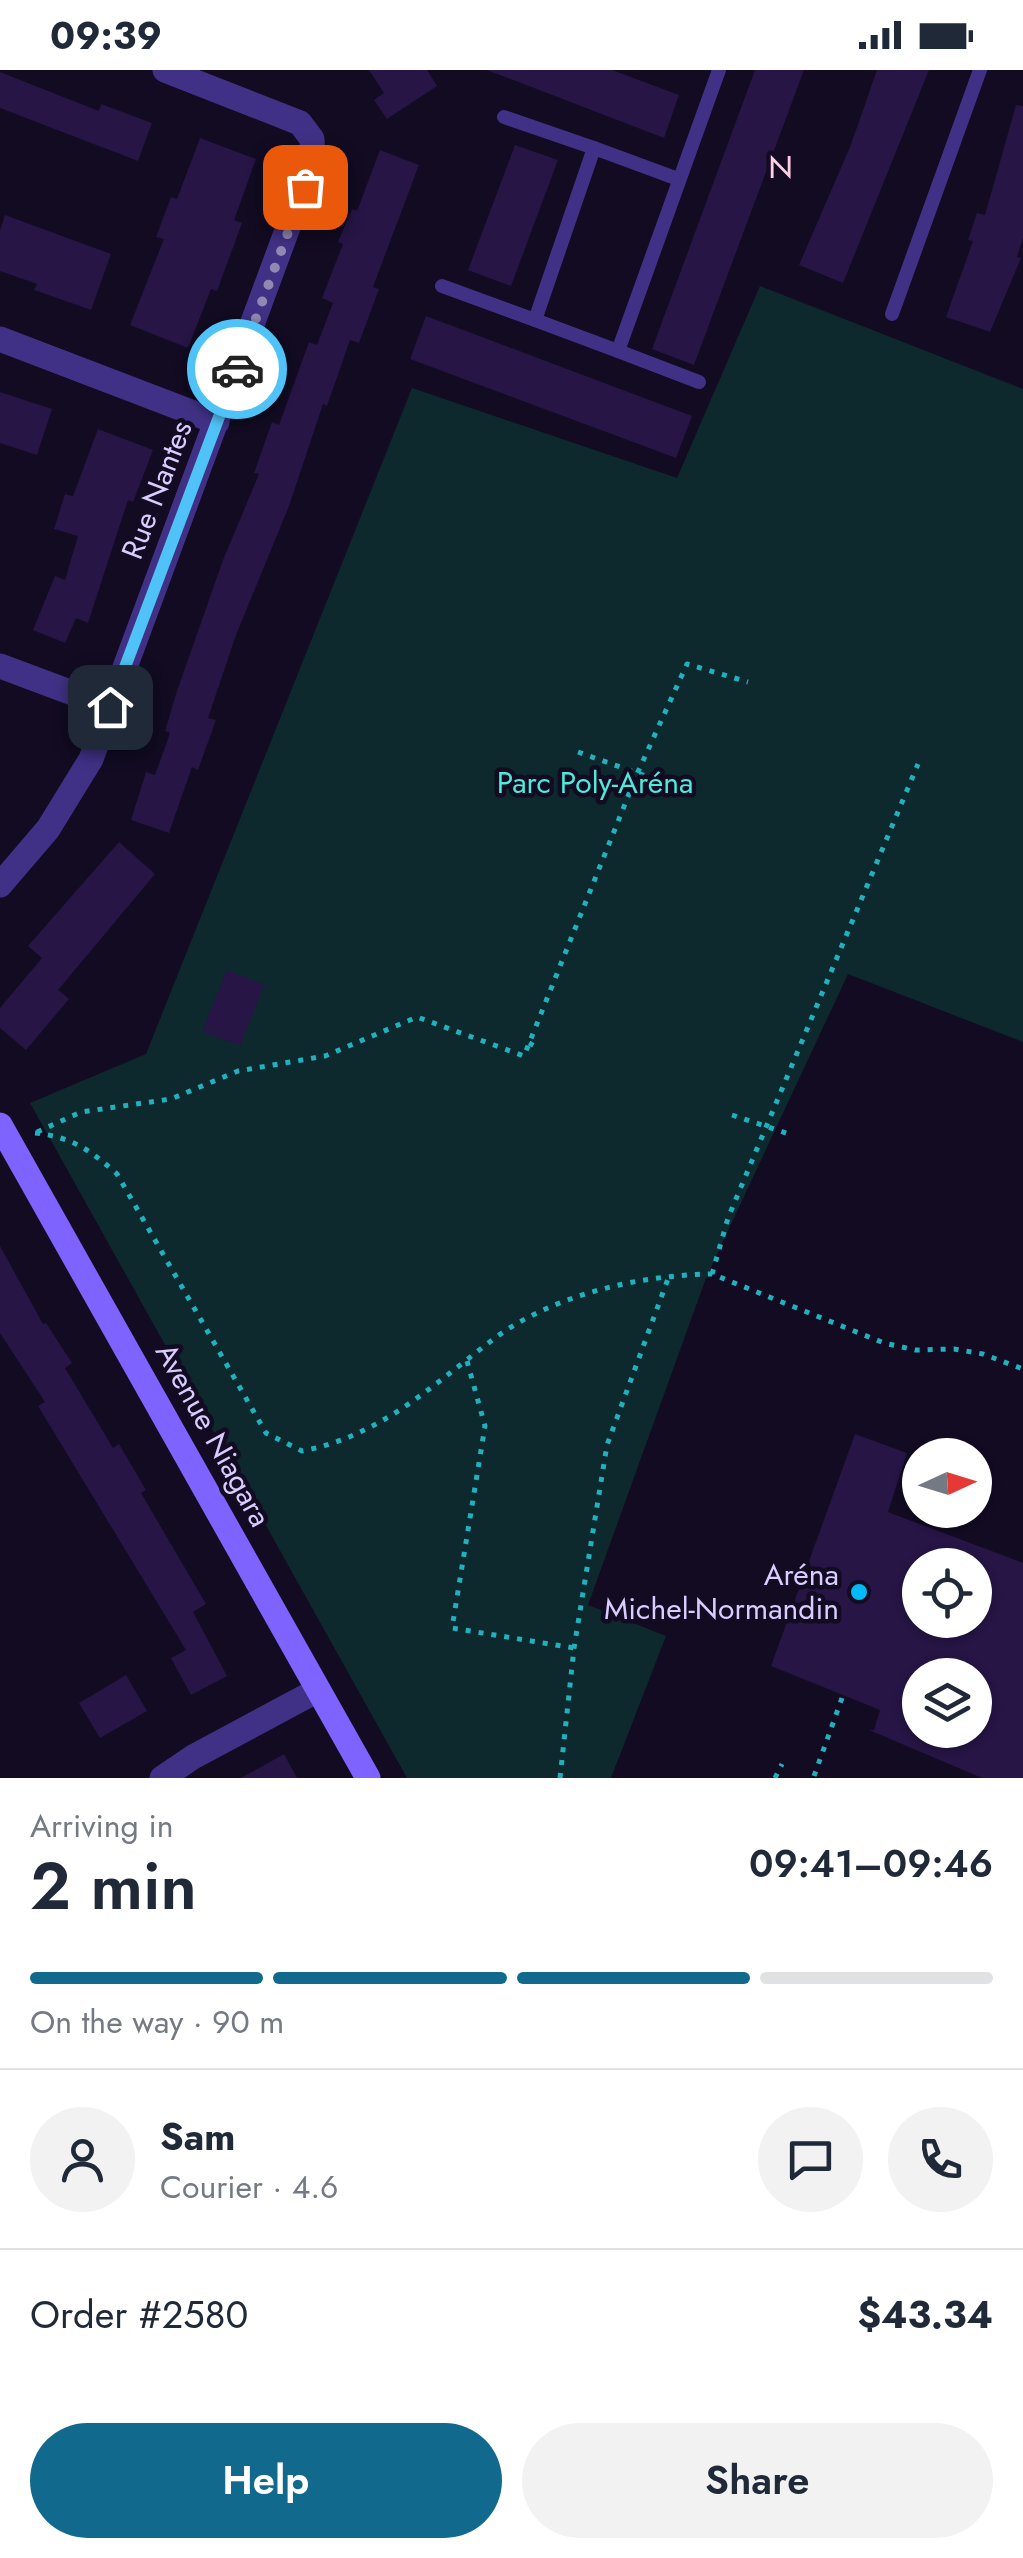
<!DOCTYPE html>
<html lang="en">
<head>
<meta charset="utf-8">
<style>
  :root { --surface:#fff; --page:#f2f2f3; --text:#1f2937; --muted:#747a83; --line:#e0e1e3; --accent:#116a8d }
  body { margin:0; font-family:Jost,sans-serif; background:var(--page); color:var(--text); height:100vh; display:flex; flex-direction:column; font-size:38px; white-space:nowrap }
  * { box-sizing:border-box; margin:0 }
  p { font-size:32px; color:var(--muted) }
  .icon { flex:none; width:55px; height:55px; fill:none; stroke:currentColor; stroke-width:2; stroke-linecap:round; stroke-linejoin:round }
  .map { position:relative; height:1708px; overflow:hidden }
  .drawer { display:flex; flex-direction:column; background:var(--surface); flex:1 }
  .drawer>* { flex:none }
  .needle { width:65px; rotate:86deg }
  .fabs { position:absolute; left:902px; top:1368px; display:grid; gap:20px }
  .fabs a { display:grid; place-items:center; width:90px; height:90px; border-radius:50%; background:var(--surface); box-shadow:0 2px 8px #0004; font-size:50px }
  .pin { position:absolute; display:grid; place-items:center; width:85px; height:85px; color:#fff; margin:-42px; border-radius:20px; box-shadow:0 5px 15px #0006 }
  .courier { position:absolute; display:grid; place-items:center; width:100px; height:100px; margin:-50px; border:8px solid #4fc3f7; border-radius:50%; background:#fff; color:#222; box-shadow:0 2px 12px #0007 }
  .summary em { font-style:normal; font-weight:600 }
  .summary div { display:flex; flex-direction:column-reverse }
  .summary { display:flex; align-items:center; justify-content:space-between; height:170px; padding:0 30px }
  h1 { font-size:65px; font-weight:600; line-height:75px }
  .bar { display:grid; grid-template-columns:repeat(4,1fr); gap:15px 10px; align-content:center; height:120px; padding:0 30px }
  .bar i { height:12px; border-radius:8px; background:var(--line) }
  .bar .active { background:var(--accent) }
  .bar p { grid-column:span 4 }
  .line { display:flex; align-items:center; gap:25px; padding:0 30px; border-top:2px solid var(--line) }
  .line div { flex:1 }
  .round { display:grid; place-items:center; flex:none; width:105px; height:105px; border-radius:52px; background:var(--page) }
  .button { display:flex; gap:20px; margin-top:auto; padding:20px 30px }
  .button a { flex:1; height:115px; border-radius:60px; background:var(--accent); color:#fff; font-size:40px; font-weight:600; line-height:115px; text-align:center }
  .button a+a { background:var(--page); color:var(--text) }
  .status { display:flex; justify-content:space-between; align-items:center; height:70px; padding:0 50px; background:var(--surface); direction:ltr }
  .status svg { height:28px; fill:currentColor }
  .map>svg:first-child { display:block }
</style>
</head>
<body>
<div class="status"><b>09:39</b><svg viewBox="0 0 49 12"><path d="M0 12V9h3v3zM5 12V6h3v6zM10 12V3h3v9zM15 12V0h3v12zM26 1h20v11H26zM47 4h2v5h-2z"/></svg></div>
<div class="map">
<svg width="1023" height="1708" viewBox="0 0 1023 1708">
  <rect width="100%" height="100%" fill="#120b22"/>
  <polygon fill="#0d292d" points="760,216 1023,319 1023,972 848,904 706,1208 588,1535 666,1566 611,1708 407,1708 30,1033 146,984 412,318 677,408"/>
  <g fill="#261545" fill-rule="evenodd">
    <polygon points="369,0 427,0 437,16 387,49 374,30 384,23"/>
    <polygon points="487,0 612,0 679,25 664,68"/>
    <polygon points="755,0 804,0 694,295 652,279"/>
    <polygon points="877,0 929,0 843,213 799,195 850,77"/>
    <polygon points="0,2 99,41 101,34 152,53 138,91 0,38"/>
    <polygon points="1016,35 1023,36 1023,168 1017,187 1021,188 990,262 946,247 973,171 968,170 977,143 985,145"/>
    <polygon points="200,68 256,89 234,150 242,153 217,221 211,219 188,278 130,255 164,169 156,167 171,127 177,129"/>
    <polygon points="515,75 558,90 511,216 468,200"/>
    <polygon points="380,80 419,95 373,217 379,219 359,273 350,270 327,336 323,334 289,436 236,565 208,648 216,650 198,700 192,697 169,763 131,750 146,702 155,705 170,663 165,661 177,621 223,490 259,404 254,403 272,352 279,355 309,272 317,275 333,233 322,228 343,174 338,172 352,139 357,141"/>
    <polygon points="5,145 111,184 91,240 34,220 37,214 0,201 0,160"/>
    <polygon points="426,246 692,346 676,388 410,289"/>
    <polygon points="0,322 52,339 37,385 0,373"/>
    <polygon points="98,359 153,380 133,432 128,430 88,553 76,548 65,573 33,560 55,506 65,510 78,466 54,459 65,424 73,426"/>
    <polygon points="119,772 155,804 58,920 69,929 26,980 0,958 0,938 42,888 28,876"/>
    <polygon points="227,900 264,915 240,976 202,961"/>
    <polygon points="0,1176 43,1254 46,1253 72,1293 65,1298 113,1378 119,1374 146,1420 141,1423 206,1534 193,1542 227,1606 191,1625 171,1588 186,1580 38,1336 45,1332 0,1263"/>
    <path d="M855 1364 907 1383 888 1442 1023 1493V1708H982L869 1660H874L880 1640 771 1596ZM920 1495H975V1550H920ZM920 1605H975V1660H920Z"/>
    <polygon points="126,1605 147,1641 100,1668 79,1633"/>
    <polygon points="284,1684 297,1708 241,1708"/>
  </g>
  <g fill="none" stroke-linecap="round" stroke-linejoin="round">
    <g stroke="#21b0be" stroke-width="5" stroke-dasharray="5 8" stroke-linecap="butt">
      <polyline points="578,682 654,709"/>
      <polyline points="529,973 538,978"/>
      <polyline points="732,1045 789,1064"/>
      <polyline points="37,1062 81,1042 171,1029 238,1001 325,986 417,947 524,986 637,704 687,594 748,612"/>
      <path d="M35 1063C72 1067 90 1080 117 1104L266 1363 302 1381C379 1366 427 1320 487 1274 547 1226 637 1205 712 1204L884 1273 915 1280 954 1279 983 1284 1023 1299"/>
      <polyline points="712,1204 728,1148 918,694"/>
      <polyline points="467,1291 485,1356 452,1558 574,1578"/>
      <polyline points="814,1706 842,1628"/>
      <polyline points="560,1708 574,1578 607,1375 669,1206"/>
      <polyline points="775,1708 782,1694"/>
    </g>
    <g stroke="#413186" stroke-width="14">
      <polyline points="504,47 594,78"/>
      <polyline points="678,109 594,78 535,250 618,281 719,0"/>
      <polyline points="442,216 535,250"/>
      <polyline points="892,244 980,0"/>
      <polyline points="618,281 699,312"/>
    </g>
    <g stroke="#413186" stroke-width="25">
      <polyline points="0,269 217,352"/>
      <polyline points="0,596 110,637"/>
      <polyline points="0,815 48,759 91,689 313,90 312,69 300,53 165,0"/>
      <polyline points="162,1708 193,1687 318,1620"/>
    </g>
    <polyline stroke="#7e63ff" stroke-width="25" points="0,1055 368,1708"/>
  </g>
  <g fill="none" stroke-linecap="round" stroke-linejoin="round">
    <polyline stroke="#9388b2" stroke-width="10" stroke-dasharray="0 18" points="237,299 305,117"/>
    <polyline stroke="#4fc3f7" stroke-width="12" points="110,637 237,299"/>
  </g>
  <circle fill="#00baf7" stroke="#120b22" stroke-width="4" cx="859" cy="1522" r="10"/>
  <g text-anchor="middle" stroke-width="9" stroke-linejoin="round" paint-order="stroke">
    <g font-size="30" fill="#d9ccff" stroke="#120b22">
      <text transform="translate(157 420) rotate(-69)" y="10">Rue Nantes</text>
      <text transform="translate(213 1365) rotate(61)" y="10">Avenue Niagara</text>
    </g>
    <g font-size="30" fill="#4cebdb" stroke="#120b22">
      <text x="595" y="723">Parc Poly-Aréna</text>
    </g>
    <g font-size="30" fill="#d9ccff" stroke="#120b22" text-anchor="end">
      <text x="839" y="1515">Aréna<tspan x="839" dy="34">Michel-Normandin</tspan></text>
    </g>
    <g font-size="32" letter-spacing="2.5" fill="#ffcee6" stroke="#120b22">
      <text x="782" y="108">N</text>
    </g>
  </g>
</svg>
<div class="fabs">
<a><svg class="needle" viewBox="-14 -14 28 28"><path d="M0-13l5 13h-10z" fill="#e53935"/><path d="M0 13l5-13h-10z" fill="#747a83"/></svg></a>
<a><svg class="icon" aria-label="locate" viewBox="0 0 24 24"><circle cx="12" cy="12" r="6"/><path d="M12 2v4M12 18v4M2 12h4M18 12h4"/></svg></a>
<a><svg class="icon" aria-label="layers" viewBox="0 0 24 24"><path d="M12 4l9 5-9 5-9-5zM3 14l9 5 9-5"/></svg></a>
</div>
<div class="pin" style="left:305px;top:117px;background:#ea580c"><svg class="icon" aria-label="bag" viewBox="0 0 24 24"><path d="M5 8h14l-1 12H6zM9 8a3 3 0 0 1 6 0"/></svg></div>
<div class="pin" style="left:110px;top:637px;background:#1f2937"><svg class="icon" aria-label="home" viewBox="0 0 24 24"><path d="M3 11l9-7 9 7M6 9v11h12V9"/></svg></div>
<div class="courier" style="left:237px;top:299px"><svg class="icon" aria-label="car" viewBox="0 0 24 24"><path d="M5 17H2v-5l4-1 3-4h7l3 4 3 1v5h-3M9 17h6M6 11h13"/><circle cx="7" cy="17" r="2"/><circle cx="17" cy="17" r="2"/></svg></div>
</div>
<section class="drawer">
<div class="summary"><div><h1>2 min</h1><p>Arriving in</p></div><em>09:41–09:46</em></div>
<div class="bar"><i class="active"></i><i class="active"></i><i class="active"></i><i></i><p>On the way · 90 m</p></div>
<div class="line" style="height:180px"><a class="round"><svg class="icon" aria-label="person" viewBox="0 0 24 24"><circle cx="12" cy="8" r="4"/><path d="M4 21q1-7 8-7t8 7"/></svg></a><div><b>Sam</b><p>Courier · 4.6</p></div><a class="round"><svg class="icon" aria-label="chat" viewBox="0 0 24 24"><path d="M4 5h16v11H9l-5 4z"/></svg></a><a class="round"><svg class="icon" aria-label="phone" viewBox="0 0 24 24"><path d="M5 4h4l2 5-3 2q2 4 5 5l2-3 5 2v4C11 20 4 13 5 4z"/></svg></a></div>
<div class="line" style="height:130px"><div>Order #2580</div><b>$43.34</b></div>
<div class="button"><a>Help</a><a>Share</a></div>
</section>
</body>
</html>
